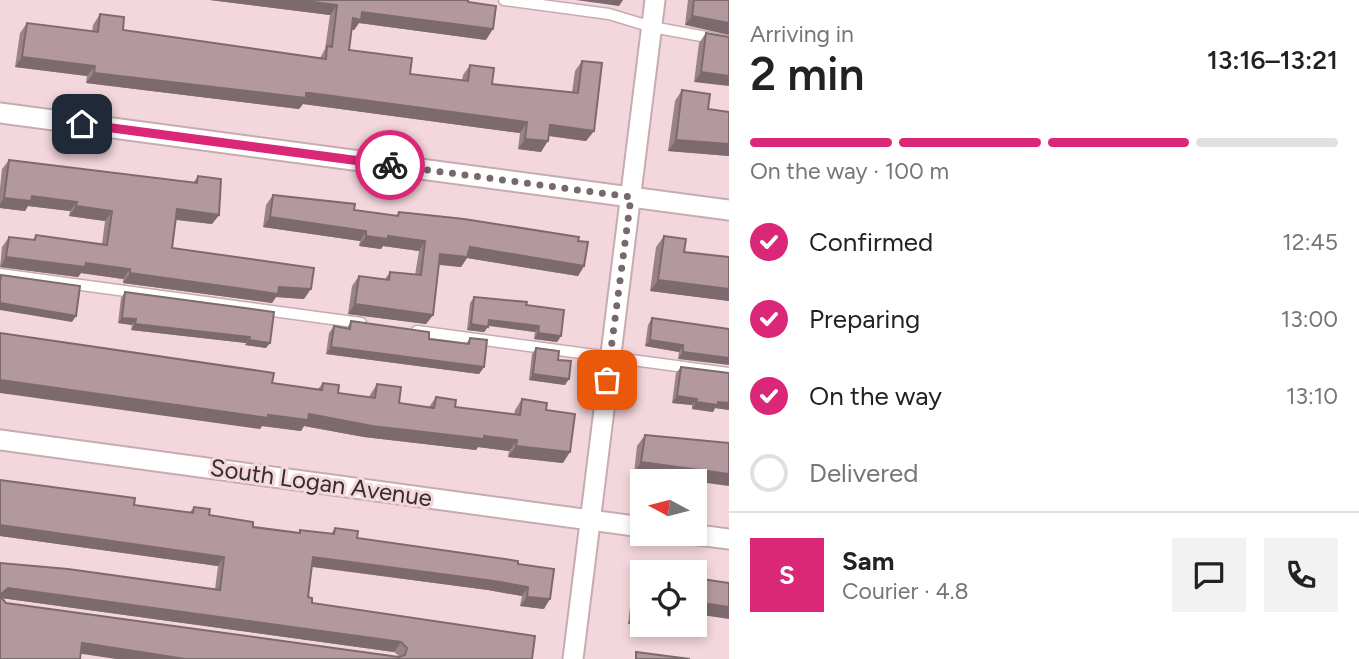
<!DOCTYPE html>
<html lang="en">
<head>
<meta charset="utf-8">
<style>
  :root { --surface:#fff; --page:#f2f2f2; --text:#222; --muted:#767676; --line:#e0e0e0; --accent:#db2777 }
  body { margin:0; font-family:Figtree,sans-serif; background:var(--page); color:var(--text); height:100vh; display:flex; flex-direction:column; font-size:26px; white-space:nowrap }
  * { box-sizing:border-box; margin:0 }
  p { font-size:23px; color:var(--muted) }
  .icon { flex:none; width:38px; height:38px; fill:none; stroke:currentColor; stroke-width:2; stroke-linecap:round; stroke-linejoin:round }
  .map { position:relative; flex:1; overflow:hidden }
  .details { display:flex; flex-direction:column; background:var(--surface); width:630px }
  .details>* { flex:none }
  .needle { width:46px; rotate:277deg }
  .fabs { position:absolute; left:630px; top:469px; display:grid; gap:14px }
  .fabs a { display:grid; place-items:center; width:77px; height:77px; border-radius:0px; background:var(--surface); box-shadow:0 4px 10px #0003; font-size:35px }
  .pin { position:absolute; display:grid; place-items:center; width:60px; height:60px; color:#fff; margin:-30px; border-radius:14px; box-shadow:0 4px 10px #0006 }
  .courier { position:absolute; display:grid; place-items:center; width:70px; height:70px; margin:-35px; border:5px solid #db2777; border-radius:50%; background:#fff; color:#222; box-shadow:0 2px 9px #0007 }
  .head em { font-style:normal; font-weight:600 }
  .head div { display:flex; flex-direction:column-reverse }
  .head { display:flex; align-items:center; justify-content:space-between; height:119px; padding:0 21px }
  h1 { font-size:46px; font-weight:600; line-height:52px }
  .bar { display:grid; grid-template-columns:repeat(4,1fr); gap:10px 7px; align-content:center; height:84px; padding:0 21px }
  .bar i { height:9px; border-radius:5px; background:var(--line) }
  .bar .current { background:var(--accent) }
  .bar p { grid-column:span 4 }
  .line { display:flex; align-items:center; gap:18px; padding:0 21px; border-top:2px solid var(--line) }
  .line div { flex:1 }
  .round { display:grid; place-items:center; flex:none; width:74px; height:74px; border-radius:0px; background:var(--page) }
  ol { padding:0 21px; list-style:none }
  li { display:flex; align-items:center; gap:21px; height:77px }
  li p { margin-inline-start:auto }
  li .icon { padding:7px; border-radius:50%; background:var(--accent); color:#fff; stroke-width:4 }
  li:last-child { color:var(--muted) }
  li i { width:38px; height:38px; border:4px solid var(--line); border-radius:50% }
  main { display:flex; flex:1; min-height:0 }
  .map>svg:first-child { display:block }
</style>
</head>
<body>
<main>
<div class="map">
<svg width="729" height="659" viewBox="0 0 729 659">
  <rect width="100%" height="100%" fill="#f4d7dc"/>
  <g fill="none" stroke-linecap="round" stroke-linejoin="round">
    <defs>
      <g id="service">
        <polyline points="504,0 609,14 652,27 729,41"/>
        <polyline points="0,274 361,323"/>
        <polyline points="417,331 729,373"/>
      </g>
      <g id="minor">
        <polyline points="0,113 729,210"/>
        <polyline points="0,440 642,527"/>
        <polyline points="691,534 729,539"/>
        <polyline points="573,659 655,0"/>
      </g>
    </defs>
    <use href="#service" stroke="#c6abb0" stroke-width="13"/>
    <use href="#minor" stroke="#c6abb0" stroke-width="23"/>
    <use href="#service" stroke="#fff" stroke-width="10"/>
    <use href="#minor" stroke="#fff" stroke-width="19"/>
  </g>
  <g fill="#9a8387" fill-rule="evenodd">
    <polygon points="210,0 468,0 468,2 486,40 359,23 354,30 352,29 349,50 410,74 462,80 463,75 470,65 492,84 572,92 575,71 582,61 594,131 586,141 548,136 541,152 518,149 520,133 303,104 299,109 86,83 87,76 15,67 20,33 27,23 92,32 93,25 100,14 123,30 320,58 325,49 330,15"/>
    <polygon points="688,0 729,0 685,25"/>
    <polygon points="706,33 729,37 694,82 699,43"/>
    <polygon points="682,90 708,109 729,112 729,156 668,151 675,101"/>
    <polygon points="9,160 193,183 198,176 219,215 212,224 176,220 172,248 304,299 276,297 272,303 123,283 123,279 81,273 78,277 0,267 2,247 9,237 33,240 36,235 102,244 105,221 69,216 70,211 28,206 25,211 0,208 0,188 2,169"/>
    <polygon points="273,195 354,210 396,216 399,212 578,241 584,266 578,276 467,258 461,267 439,265 433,315 426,324 348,314 352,286 359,276 385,279 390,272 415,275 419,251 383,246 381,249 359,246 360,241 263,227 266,205"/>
    <polygon points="664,236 684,252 729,257 729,301 650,291 656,247"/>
    <polygon points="125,292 274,312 266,348 245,345 246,343 131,330 132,325 118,323 121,298"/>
    <polygon points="474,297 526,305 561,336 557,342 534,339 535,332 488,326 484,332 467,330 470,303"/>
    <polygon points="652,318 729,329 678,359 679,352 645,346 648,325"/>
    <polygon points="351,321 429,339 466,344 470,338 484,367 479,374 326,354 329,333 334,326 347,328"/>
    <polygon points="536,348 558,360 565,385 529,380 532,354"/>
    <polygon points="681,367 729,373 729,410 715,408 713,412 692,409 692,405 672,403 676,373"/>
    <polygon points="272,383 318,389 323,383 338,393 369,397 370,395 377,384 399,403 429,407 436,397 455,407 514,415 515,410 522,399 546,410 563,463 508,457 509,451 478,447 476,450 364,437 304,426 301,431 262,426 260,429"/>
    <polygon points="645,435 729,443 634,473 637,446"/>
    <path d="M0 480 134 505 190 512 194 507 209 515 253 527 298 533 300 530 331 534 335 528 357 538 518 564 544 609 520 606 522 596 488 590 312 567 308 597 312 603 532 659 81 654 0 659V563L215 589 218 566 0 536ZM1 598 394 652 400 657 6 603Z"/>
    <polygon points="640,579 642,625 661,625 659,627 628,624 632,590"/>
  </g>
  <g fill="#7d6a6e">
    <polygon points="210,0 298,0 337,5 330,15"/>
    <polygon points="576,0 623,0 619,6"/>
    <polygon points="362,12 493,29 486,40 359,23 354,30 346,29 353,18"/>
    <polygon points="692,16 729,23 729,35 685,25"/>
    <polygon points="22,57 95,66 87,76 15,67"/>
    <polygon points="701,72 729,76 729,86 694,82"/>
    <polygon points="94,73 306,93 527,122 520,133 303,104 299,109 86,83"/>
    <polygon points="550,125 594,131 586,141 543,135"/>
    <polygon points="525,139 548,141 541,152 518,149"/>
    <polygon points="676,140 729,144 729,156 668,151"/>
    <polygon points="32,196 77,202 70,211 28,206 25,211 0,208 0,204 4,198"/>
    <polygon points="76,206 112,211 105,221 69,216"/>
    <polygon points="177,209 219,215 212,224 171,219"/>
    <polygon points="270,217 366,231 360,241 263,227"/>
    <polygon points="366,236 388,236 425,241 419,251 383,246 381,249 359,246"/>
    <polygon points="470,247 584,266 578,276 467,258 461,267 434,264 440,254"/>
    <polygon points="6,257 86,263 130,269 123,279 81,273 78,277 0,267"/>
    <polygon points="130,273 279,287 311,289 304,299 276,297 272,303 123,283"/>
    <polygon points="658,280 729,289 729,301 650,291"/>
    <polygon points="0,303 76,316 72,322 0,310"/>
    <polygon points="355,304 433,315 426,324 348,314"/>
    <polygon points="122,318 136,319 132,325 118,323"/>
    <polygon points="489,320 539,326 535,332 485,325"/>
    <polygon points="135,324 250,337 246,343 131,330"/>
    <polygon points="471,324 488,327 484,332 467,330"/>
    <polygon points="538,333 561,336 557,342 534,339"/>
    <polygon points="249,340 270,343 266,348 245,345"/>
    <polygon points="650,340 683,345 679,352 645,346"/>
    <polygon points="331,347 484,367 479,374 326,354"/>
    <polygon points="683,352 729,358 729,365 678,359"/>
    <polygon points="533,374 569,379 565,385 529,380"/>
    <polygon points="0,380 268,415 309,414 517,440 509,451 478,447 476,450 364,437 304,426 301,431 262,426 260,429 0,393"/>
    <polygon points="677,396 697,399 692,405 672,403"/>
    <polygon points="696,402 718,402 729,403 729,410 715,408 713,412 692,409"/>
    <polygon points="516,446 570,452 563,463 508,457"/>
    <polygon points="641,462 729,474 729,486 634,473"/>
    <polygon points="0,525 224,557 218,566 0,536"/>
    <polygon points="313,557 494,581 528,587 522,596 488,590 307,566"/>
    <polygon points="8,588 401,642 394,652 1,598 0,598 0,595"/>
    <polygon points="527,597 550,599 544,609 520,606"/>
    <polygon points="695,602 729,607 729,619 695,614"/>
    <polygon points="636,613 642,613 642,625 661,625 659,627 628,624"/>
    <polygon points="82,643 185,659 116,659 76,653"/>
  </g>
  <g fill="#b3989d" stroke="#7d6a6e" stroke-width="2">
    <polygon points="298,0 468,0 468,2 496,6 493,29 362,12 361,20 353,18 349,50 412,58 410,74 468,81 470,65 494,68 492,84 578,93 582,61 602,63 594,131 550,125 548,141 525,139 527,122 310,93 306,93 306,98 94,73 95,66 22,57 27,23 98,32 100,14 124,17 123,30 326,59 327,46 332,47 337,5"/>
    <polygon points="694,0 729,0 729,23 692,16"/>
    <polygon points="706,33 729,37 729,76 701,72"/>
    <polygon points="682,90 710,94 708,109 729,112 729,144 676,140"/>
    <polygon points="9,160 197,183 198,176 221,179 219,215 177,209 172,248 314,268 311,289 279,287 278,294 130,273 130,269 86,263 85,267 6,257 9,237 35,240 36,235 107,245 112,211 76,206 77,202 32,196 31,201 4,198"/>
    <polygon points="273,195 355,204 354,210 398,216 399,212 464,219 579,237 578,241 588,242 584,266 470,247 467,257 440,254 433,315 355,304 359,276 389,280 390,272 421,275 425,241 388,236 388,239 366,236 366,231 270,217"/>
    <polygon points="664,236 686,239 684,252 729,257 729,289 658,280"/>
    <polygon points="1,275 80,286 76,316 0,303 0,282"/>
    <polygon points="125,292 274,312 270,343 249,340 250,337 135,324 136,319 122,318"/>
    <polygon points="474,297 527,302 526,305 564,310 561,336 538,333 539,326 489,320 488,327 471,324"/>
    <polygon points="652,318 729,329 729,358 683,352 683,345 650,340"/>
    <polygon points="351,321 429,332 429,339 469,344 470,338 487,340 484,367 331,347 334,326 350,329"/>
    <polygon points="0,333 274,373 272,383 322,390 323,383 339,385 338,393 375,398 377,384 401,387 399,403 434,408 436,397 456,400 455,407 520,415 522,399 547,403 546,410 575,414 570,452 516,446 517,440 484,436 484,439 372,426 309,414 308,420 268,415 268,418 0,380"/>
    <polygon points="536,348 559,351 558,360 571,361 569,379 533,374"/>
    <polygon points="681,367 729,373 729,403 718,402 718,405 696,402 697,399 677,396"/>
    <polygon points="645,435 729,443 729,474 641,462"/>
    <polygon points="0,480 135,498 134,505 156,508 193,513 194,507 210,509 209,515 253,522 253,527 300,533 300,530 334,534 335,528 358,531 357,538 518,561 518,564 554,569 550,599 527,597 528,587 494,581 313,557 308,597 312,598 312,603 535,636 532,659 185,659 82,643 80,659 0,659 0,596 6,603 399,657 405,655 407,648 401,642 8,588 0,595 0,563 68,569 220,590 224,557 0,525"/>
    <polygon points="695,578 729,583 729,607 695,602"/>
    <polygon points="640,579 642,579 642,613 636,613"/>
    <polygon points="636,652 690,659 636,659"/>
  </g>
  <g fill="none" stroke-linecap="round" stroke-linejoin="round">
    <polyline stroke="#78686b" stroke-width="7" stroke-dasharray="0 12.6" points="390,165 631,197 607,380"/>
    <polyline stroke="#db2777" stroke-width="9" points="82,124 390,165"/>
  </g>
  <g text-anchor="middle" stroke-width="6" stroke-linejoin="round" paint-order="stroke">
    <g font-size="24" fill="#362c2e" stroke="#f4d7dc">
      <text transform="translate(321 483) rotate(8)" y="8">South Logan Avenue</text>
    </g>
  </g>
</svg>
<div class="fabs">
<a><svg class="needle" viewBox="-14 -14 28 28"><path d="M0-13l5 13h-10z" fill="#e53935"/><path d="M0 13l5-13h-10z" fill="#767676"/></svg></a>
<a><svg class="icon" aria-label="locate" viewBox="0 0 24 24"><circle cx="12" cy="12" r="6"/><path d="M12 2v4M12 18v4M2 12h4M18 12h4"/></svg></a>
</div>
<div class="pin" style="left:607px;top:380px;background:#ea580c"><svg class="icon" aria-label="bag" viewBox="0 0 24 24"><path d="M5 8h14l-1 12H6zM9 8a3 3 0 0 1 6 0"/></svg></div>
<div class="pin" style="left:82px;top:124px;background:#1f2937"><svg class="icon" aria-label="home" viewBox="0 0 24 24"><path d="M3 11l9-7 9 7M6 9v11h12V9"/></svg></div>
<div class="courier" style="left:390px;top:165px"><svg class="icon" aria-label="bike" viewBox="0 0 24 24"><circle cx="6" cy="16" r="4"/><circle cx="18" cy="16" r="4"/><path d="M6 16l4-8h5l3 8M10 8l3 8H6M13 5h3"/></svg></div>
</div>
<section class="details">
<div class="head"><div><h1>2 min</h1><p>Arriving in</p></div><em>13:16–13:21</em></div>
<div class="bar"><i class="current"></i><i class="current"></i><i class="current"></i><i></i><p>On the way · 100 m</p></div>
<ol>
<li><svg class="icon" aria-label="check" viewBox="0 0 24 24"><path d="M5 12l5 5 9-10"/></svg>Confirmed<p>12:45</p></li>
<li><svg class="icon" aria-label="check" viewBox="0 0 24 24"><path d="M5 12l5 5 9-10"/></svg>Preparing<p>13:00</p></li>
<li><svg class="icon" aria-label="check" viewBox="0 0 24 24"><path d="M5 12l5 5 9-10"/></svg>On the way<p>13:10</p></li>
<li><i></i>Delivered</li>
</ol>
<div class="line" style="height:126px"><b class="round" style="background:var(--accent);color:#fff">S</b><div><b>Sam</b><p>Courier · 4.8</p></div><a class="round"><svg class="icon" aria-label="chat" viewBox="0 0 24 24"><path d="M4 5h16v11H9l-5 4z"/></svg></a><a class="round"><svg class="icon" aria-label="phone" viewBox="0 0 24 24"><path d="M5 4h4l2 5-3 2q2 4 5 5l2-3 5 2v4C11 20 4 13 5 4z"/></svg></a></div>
</section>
</main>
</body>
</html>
